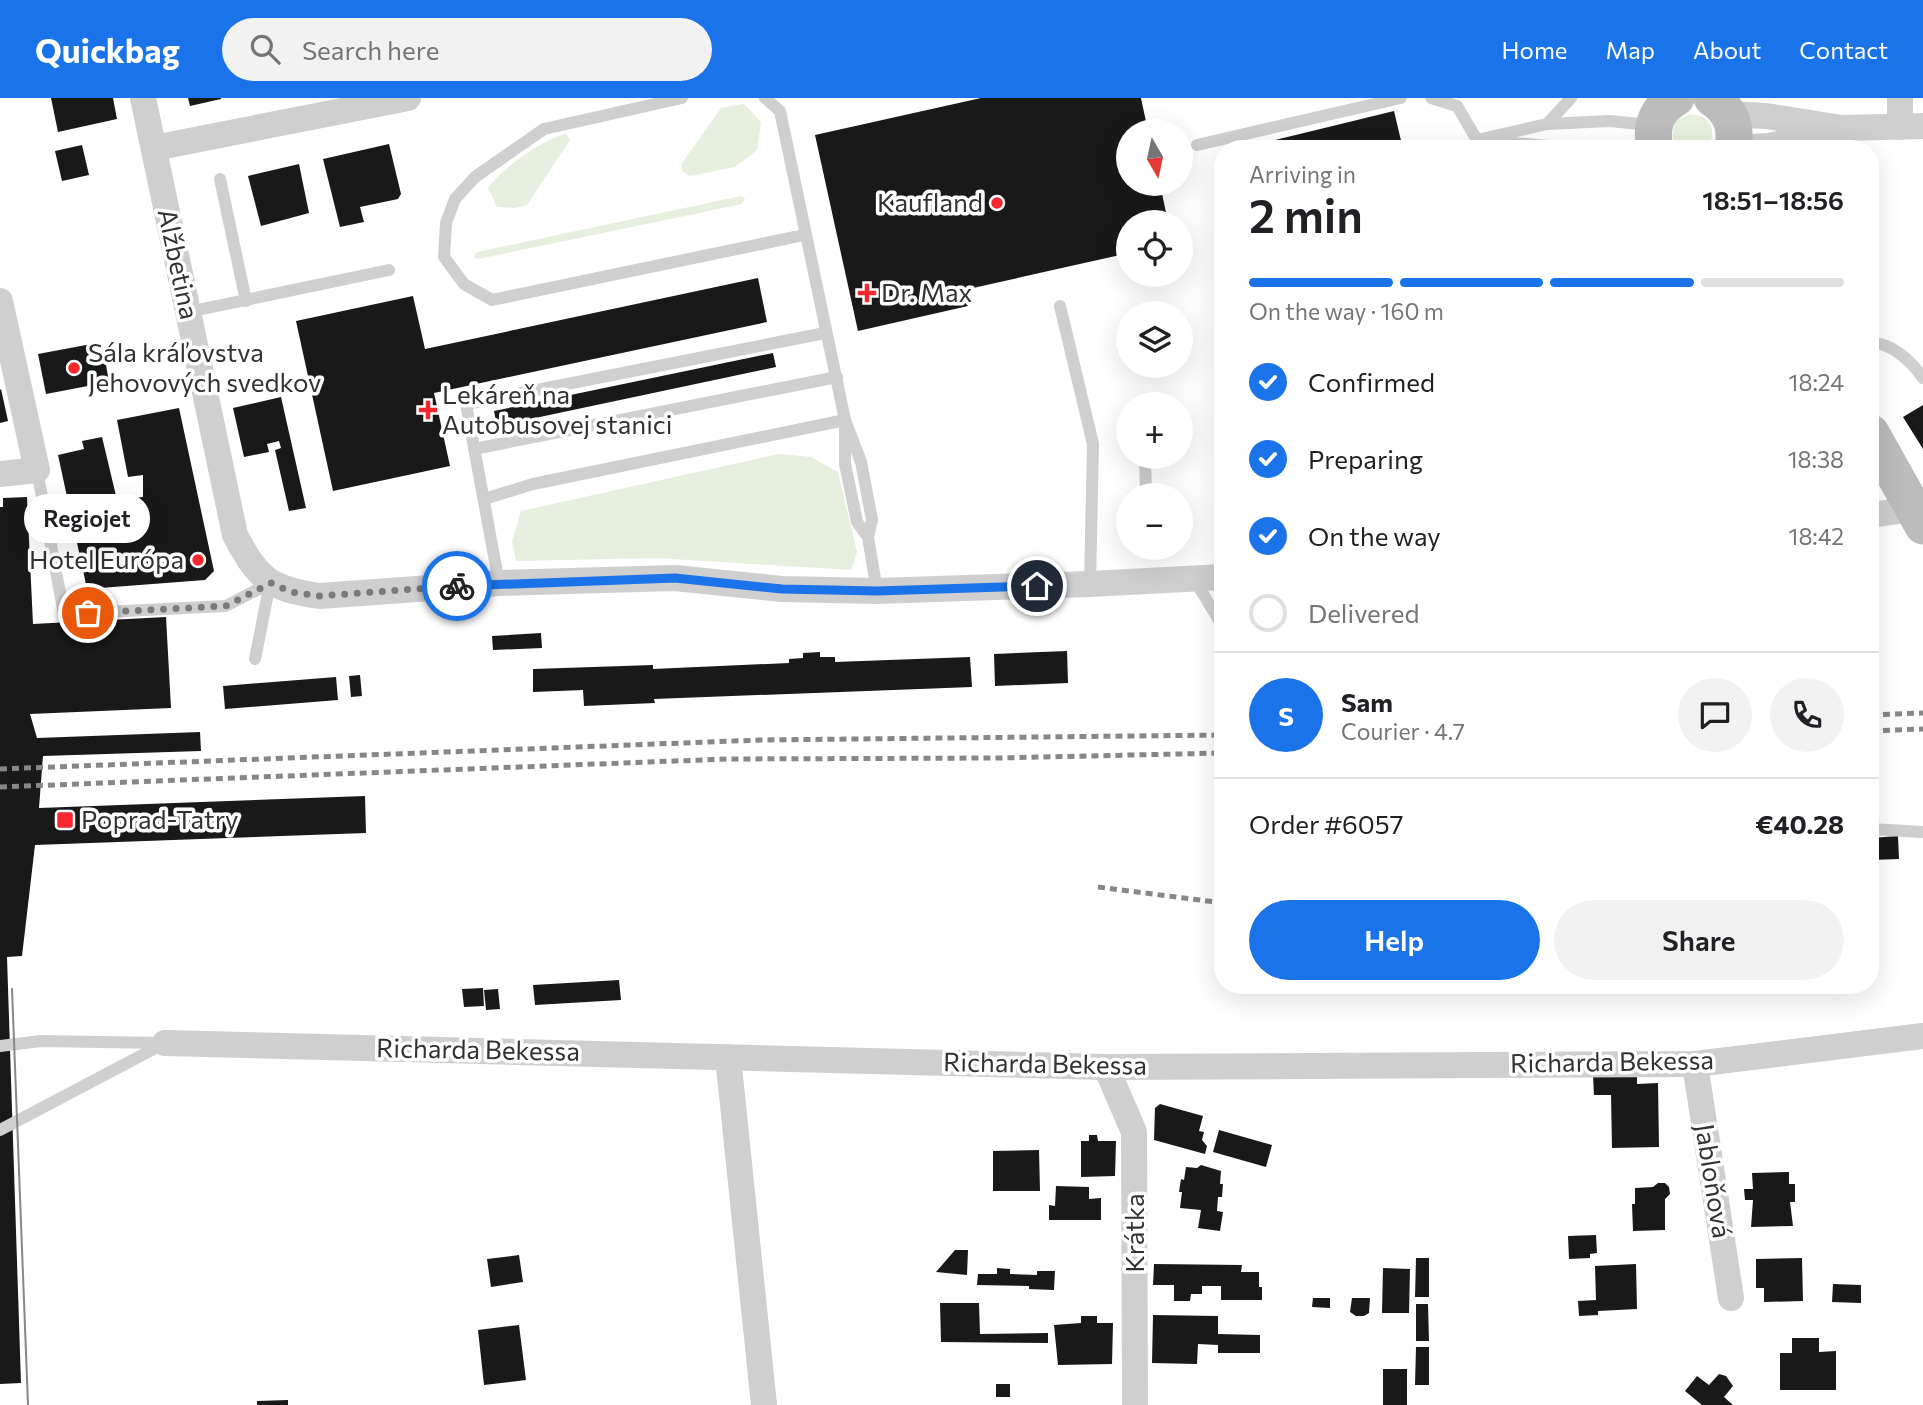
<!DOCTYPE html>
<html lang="en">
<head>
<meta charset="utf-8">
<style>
  :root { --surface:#fff; --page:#f2f2f2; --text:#202124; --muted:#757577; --line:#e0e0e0; --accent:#1a73e8 }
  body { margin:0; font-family:Commissioner,sans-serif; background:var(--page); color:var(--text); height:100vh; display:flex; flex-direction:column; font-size:26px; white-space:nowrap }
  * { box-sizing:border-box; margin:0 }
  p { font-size:23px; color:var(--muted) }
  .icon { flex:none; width:38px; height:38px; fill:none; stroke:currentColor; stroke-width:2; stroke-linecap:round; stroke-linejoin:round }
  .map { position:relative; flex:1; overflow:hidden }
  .sheet { position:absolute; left:1214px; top:42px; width:665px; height:854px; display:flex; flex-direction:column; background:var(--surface); border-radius:28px; box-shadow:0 7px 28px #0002 }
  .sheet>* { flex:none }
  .needle { width:46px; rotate:171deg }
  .tools { position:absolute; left:1116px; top:21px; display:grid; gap:14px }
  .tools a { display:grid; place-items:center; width:77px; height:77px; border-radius:50%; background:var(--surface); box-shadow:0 7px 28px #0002; font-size:35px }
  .pin { position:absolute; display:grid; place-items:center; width:60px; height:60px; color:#fff; margin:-30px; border:4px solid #fff; border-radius:50%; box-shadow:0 2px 7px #0007 }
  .courier { position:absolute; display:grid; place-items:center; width:70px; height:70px; margin:-35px; border:5px solid #1a73e8; border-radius:50%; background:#fff; color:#222; box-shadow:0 2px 9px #0007 }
  .bubble { position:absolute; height:49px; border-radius:24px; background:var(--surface); box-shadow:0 7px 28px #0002; font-size:23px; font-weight:600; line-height:49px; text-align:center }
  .summary em { font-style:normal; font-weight:600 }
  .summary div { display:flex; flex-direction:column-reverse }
  .summary { display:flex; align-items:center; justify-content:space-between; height:119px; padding:0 35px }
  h1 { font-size:46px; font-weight:600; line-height:52px }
  .bar { display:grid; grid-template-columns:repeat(4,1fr); gap:10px 7px; align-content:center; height:84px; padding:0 35px }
  .bar i { height:9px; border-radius:5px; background:var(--line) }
  .bar .on { background:var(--accent) }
  .bar p { grid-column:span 4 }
  .line { display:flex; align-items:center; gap:18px; padding:0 35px; border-top:2px solid var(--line) }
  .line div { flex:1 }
  .round { display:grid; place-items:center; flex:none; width:74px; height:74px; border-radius:37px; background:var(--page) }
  ol { padding:0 35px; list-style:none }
  li { display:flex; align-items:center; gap:21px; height:77px }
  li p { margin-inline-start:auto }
  li .icon { padding:7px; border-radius:50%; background:var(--accent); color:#fff; stroke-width:4 }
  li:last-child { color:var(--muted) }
  li i { width:38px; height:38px; border:4px solid var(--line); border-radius:50% }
  .button { display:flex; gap:14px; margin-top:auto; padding:14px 35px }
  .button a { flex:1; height:80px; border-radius:42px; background:var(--accent); color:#fff; font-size:28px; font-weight:600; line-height:80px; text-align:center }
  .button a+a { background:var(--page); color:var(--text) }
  header { display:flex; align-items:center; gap:42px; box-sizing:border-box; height:98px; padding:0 35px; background:var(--accent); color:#fff }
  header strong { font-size:33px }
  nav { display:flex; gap:38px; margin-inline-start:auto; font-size:24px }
  .search { width:490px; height:63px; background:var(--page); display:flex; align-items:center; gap:18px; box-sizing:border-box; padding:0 24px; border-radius:38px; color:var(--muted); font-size:26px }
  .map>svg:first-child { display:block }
</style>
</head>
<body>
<header>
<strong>Quickbag</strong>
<div class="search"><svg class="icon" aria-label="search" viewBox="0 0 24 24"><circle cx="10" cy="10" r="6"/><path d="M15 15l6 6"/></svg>Search here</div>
<nav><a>Home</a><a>Map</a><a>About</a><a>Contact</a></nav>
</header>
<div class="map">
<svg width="1923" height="1307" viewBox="0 0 1923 1307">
  <rect width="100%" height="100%" fill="#fff"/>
  <g fill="#e7efdf">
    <polygon points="744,6 761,24 757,52 735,69 690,78 682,73 682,65 721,10"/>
    <path d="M1690 16 1704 19C1714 29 1715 39 1706 51H1679C1671 41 1671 33 1677 22Z"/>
    <path d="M566 35 570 42 527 107 515 110 497 109 488 90C507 66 537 46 566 35Z"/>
    <polygon points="741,98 745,101 742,106 478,161 474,159 477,154"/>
    <polygon points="779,356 811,359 838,374 857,454 851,472 656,460 516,463 512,443 521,413"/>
  </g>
  <g fill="#191919">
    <polygon points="51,0 113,0 117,21 58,34"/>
    <polygon points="188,0 221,0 221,1 190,8"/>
    <polygon points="981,0 1141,0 1148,33 1129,33 1129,86 1160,86 1168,124 1129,124 1129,155 964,192 968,208 858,233 815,37"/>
    <polygon points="1394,13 1403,51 1243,51 1242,50"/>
    <polygon points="389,46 401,96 398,101 360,109 364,124 340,129 323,61"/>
    <polygon points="82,47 89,77 62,83 55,53"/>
    <polygon points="299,66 309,115 261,128 248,78"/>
    <polygon points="758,180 767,224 434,295 450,368 333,393 296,223 413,198 425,251"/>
    <polygon points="102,244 109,284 46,296 38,256"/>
    <polygon points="773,255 776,269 497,328 494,313"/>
    <polygon points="1,291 8,323 0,325 0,292"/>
    <polygon points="281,299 306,410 289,413 275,352 281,350 279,343 267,346 269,354 244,359 233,310"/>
    <polygon points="1923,307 1923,351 1903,319"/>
    <polygon points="179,310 214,473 205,482 87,491 58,357 84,351 82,343 102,339 117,402 143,399 143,377 128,379 117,322"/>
    <polygon points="27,399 33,526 166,519 171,610 30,616 37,640 200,634 201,653 43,658 39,710 365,698 366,735 35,747 22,858 7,859 21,1285 0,1286 0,409 3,409 3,400"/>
    <polygon points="541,535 542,550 493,552 492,538"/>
    <polygon points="1067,553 1068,585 995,588 994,556"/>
    <polygon points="820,554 820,559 835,559 835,564 970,559 972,589 654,601 655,605 584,608 583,592 533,594 533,571 653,567 653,571 789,565 789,561 803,560 803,555"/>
    <polygon points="360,577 362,598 351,599 349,578"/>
    <polygon points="336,579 338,602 225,611 223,588"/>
    <polygon points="1898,738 1899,761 1871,762 1871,740"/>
    <polygon points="619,882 621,902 535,907 533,887"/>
    <polygon points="483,890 484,908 464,909 462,891"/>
    <polygon points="498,891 500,911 486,912 484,892"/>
    <polygon points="1637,977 1637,986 1658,985 1659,1049 1612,1050 1611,997 1594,997 1593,978"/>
    <polygon points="1160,1006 1203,1018 1199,1033 1204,1034 1202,1042 1207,1048 1205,1056 1154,1042 1155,1010"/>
    <polygon points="1219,1032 1272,1047 1266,1069 1213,1054"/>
    <polygon points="1089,1037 1097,1037 1098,1043 1116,1043 1115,1078 1081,1079 1081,1043 1089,1043"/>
    <polygon points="1039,1052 1040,1093 993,1093 993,1053"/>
    <polygon points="1201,1067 1221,1073 1220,1086 1223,1086 1222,1099 1218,1099 1217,1113 1223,1114 1220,1133 1198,1130 1201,1112 1180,1110 1182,1094 1179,1094 1181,1081 1184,1082 1186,1069 1197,1070"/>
    <polygon points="1789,1074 1789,1086 1795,1086 1795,1104 1790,1104 1793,1128 1751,1129 1753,1102 1745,1102 1744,1091 1753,1091 1752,1075"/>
    <polygon points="1658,1085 1665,1085 1669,1089 1670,1096 1665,1101 1665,1132 1633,1133 1632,1106 1635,1106 1635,1090 1653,1089"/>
    <polygon points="1056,1088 1089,1089 1089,1101 1101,1100 1101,1122 1049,1122 1049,1107 1055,1108"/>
    <polygon points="1596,1137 1597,1155 1590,1156 1590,1160 1569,1161 1568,1138"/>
    <polygon points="955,1152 968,1152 967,1177 936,1174"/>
    <polygon points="519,1157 523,1184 491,1189 487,1161"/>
    <polygon points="1416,1160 1429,1160 1429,1199 1415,1199"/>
    <polygon points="1802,1160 1803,1203 1764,1204 1764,1190 1756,1190 1756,1161"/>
    <polygon points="1154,1166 1242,1167 1241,1174 1259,1174 1259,1189 1262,1189 1262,1202 1221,1202 1221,1188 1202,1188 1202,1196 1191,1196 1190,1203 1174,1203 1174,1187 1153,1187"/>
    <polygon points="1636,1166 1637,1211 1598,1213 1598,1217 1579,1218 1578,1203 1596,1202 1595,1168"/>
    <polygon points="997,1170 1010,1171 1010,1176 1037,1177 1037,1173 1055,1173 1054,1192 1029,1191 1029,1188 977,1187 978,1176 997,1176"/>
    <polygon points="1383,1170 1410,1171 1409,1215 1382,1215"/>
    <polygon points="1833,1186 1861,1187 1861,1205 1832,1204"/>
    <polygon points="1313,1200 1330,1200 1330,1210 1312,1209"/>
    <polygon points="1352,1200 1370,1200 1369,1215 1364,1218 1356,1218 1350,1214"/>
    <polygon points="940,1205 979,1205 980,1236 1048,1235 1048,1245 941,1244"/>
    <polygon points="1416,1206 1428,1206 1429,1243 1416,1243"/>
    <polygon points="1153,1217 1218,1218 1218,1236 1260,1237 1260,1255 1218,1255 1218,1247 1198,1246 1197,1266 1152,1265"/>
    <polygon points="1081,1218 1097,1218 1097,1225 1113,1225 1112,1266 1058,1267 1054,1227 1081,1225"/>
    <polygon points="519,1227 526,1282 484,1287 478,1232"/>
    <polygon points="1792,1240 1819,1240 1819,1254 1836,1253 1836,1292 1780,1292 1780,1255 1792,1255"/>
    <polygon points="1416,1249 1429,1249 1429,1287 1415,1287"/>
    <rect x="1383" y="1271" width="24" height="36"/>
    <polygon points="1719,1276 1726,1278 1733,1288 1724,1299 1733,1307 1702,1307 1685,1293 1697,1278 1709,1287"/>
    <rect x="996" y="1286" width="14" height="13"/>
    <polygon points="288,1302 288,1307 257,1307 257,1303"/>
  </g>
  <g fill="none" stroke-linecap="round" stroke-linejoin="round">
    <g stroke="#cfcfcf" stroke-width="12">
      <polyline points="682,0 544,31 475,79 455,101 446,125 444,159 464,186 492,202 804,137"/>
      <polyline points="765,0 780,13 845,322 861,364 872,422 868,439 877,493"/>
      <polyline points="1431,0 1457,8 1477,42"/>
      <polyline points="1547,26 1571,0"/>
      <polyline points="1477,42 1547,26 1610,23 1650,27"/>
      <polyline points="1492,43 1582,51"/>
      <polyline points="1197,47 1401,0"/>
      <polyline points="220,81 246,203"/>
      <polyline points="1060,208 1093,346 1090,486"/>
      <polyline points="188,214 389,172"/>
      <path d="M1871 245C1891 244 1912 264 1923 280"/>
      <polyline points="845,329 845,366 857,424 868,439"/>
      <polyline points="474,351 837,279"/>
      <polyline points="1145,359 1146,397"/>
      <polyline points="37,372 64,516 226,508 270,485"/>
      <polyline points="484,401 533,386 845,322"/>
      <polyline points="1194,481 1220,524 1223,523"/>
      <polyline points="499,485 466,306 825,235"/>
      <polyline points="255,561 270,485"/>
      <polyline points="1871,731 1923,734"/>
      <polyline points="0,948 41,943 161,945"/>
      <polyline points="0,1032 165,945"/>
    </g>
    <g stroke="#cfcfcf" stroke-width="26">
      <path d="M143 0 235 437C258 481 270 491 320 498L499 485 675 480 782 491 877 493 1090 486 1223 479"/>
      <polyline points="1729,16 1766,18 1842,30 1923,28"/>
      <polyline points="1900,29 1900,0"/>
      <polyline points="154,50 408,0"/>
      <polyline points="1733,50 1769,48 1830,33"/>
      <polyline points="0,203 37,372 0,376"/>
      <polyline points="1871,417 1913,411"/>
      <polyline points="165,945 1106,969 1695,966 1923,938"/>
      <polyline points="728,959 764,1307"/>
      <polyline points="1695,966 1731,1200"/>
      <polyline points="1106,969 1134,1034 1135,1307"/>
    </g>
    <g stroke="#bcbcbc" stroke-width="37">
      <path d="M1712 0C1731 13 1737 28 1733 51"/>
      <path d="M1655 51C1650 29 1656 11 1676 0"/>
      <polyline points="1871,335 1923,428"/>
    </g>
    <polyline stroke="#878787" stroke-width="2" points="12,891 28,1307"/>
    <g stroke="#878787" stroke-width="5" stroke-dasharray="7 5" stroke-linecap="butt">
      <polyline points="1871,617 1923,615"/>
      <polyline points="1871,633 1923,631"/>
      <polyline points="0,671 761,642 1223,637"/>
      <polyline points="0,689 727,661 998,660 1223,655"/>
      <polyline points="1098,789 1223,805"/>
    </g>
  </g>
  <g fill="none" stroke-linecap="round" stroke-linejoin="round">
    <polyline stroke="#7a7a7a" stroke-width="7" stroke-dasharray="0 12.6" points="88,515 226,508 271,485 291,494 320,498 457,488"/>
    <polyline stroke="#1a73e8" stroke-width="9" points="457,488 675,480 782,491 877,493 1037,488"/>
  </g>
  <g fill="#f6272e" stroke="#fff" stroke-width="2.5">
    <circle cx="997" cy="105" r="7"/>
    <path d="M863.5 184.5h7v7h7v7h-7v7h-7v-7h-7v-7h7z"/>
    <circle cx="74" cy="270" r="7"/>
    <path d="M424.5 301.5h7v7h7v7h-7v7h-7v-7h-7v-7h7z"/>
    <circle cx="198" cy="462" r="7"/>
    <rect x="56" y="713" width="18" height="18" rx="3.5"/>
  </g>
  <g text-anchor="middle" stroke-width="7" stroke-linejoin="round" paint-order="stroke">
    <g font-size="26" fill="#323232" stroke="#fff" text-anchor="start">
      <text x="983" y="114" text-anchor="end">Kaufland</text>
      <text x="881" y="204">Dr. Max</text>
      <text x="88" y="264">Sála kráľovstva<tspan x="88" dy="30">Jehovových svedkov</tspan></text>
      <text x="442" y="306">Lekáreň na<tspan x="442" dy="30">Autobusovej stanici</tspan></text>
      <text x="184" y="471" text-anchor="end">Hotel Európa</text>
      <text x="81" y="731">Poprad-Tatry</text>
    </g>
    <g font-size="26" fill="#323232" stroke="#fff">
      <text transform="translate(178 166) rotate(78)" y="9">Alžbetina</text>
      <text transform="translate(478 952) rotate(1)" y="9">Richarda Bekessa</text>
      <text transform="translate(1612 964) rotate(-1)" y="9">Richarda Bekessa</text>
      <text transform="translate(1045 966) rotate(1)" y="9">Richarda Bekessa</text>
      <text transform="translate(1713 1083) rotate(81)" y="9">Jabloňová</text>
      <text transform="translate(1135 1135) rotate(-90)" y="9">Krátka</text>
    </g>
  </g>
</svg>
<div class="tools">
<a><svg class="needle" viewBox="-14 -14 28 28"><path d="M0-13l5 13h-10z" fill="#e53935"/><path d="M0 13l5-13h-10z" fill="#757577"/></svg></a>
<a><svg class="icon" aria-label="locate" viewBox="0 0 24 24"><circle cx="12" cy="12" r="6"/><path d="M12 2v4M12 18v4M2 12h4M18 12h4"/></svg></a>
<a><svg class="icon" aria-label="layers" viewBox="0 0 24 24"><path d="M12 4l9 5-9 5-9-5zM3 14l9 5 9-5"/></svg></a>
<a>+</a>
<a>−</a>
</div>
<div class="pin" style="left:88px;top:515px;background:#ea580c"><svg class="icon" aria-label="bag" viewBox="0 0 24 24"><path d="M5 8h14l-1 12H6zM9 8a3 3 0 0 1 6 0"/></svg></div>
<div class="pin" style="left:1037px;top:488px;background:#1f2937"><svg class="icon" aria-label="home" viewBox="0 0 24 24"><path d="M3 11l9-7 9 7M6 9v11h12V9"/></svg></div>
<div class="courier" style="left:457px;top:488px"><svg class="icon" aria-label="bike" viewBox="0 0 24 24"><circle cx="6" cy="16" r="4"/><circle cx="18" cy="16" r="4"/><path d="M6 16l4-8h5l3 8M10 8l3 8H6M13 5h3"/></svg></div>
<div class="bubble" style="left:24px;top:396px;width:126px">Regiojet</div>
<section class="sheet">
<div class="summary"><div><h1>2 min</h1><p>Arriving in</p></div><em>18:51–18:56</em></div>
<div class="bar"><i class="on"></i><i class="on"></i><i class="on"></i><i></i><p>On the way · 160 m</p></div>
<ol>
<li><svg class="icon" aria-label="check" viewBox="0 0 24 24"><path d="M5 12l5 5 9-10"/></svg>Confirmed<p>18:24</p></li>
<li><svg class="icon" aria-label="check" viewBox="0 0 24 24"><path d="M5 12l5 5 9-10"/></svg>Preparing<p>18:38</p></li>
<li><svg class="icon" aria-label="check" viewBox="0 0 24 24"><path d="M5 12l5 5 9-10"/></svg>On the way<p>18:42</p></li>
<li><i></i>Delivered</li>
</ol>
<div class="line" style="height:126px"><b class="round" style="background:var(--accent);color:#fff">S</b><div><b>Sam</b><p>Courier · 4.7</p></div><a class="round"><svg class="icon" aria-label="chat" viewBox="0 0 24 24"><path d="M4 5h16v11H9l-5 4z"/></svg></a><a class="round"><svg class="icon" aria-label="phone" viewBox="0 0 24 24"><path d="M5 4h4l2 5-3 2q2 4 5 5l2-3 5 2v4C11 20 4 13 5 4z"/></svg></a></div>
<div class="line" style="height:91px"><div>Order #6057</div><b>€40.28</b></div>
<div class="button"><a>Help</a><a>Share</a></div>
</section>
</div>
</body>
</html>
